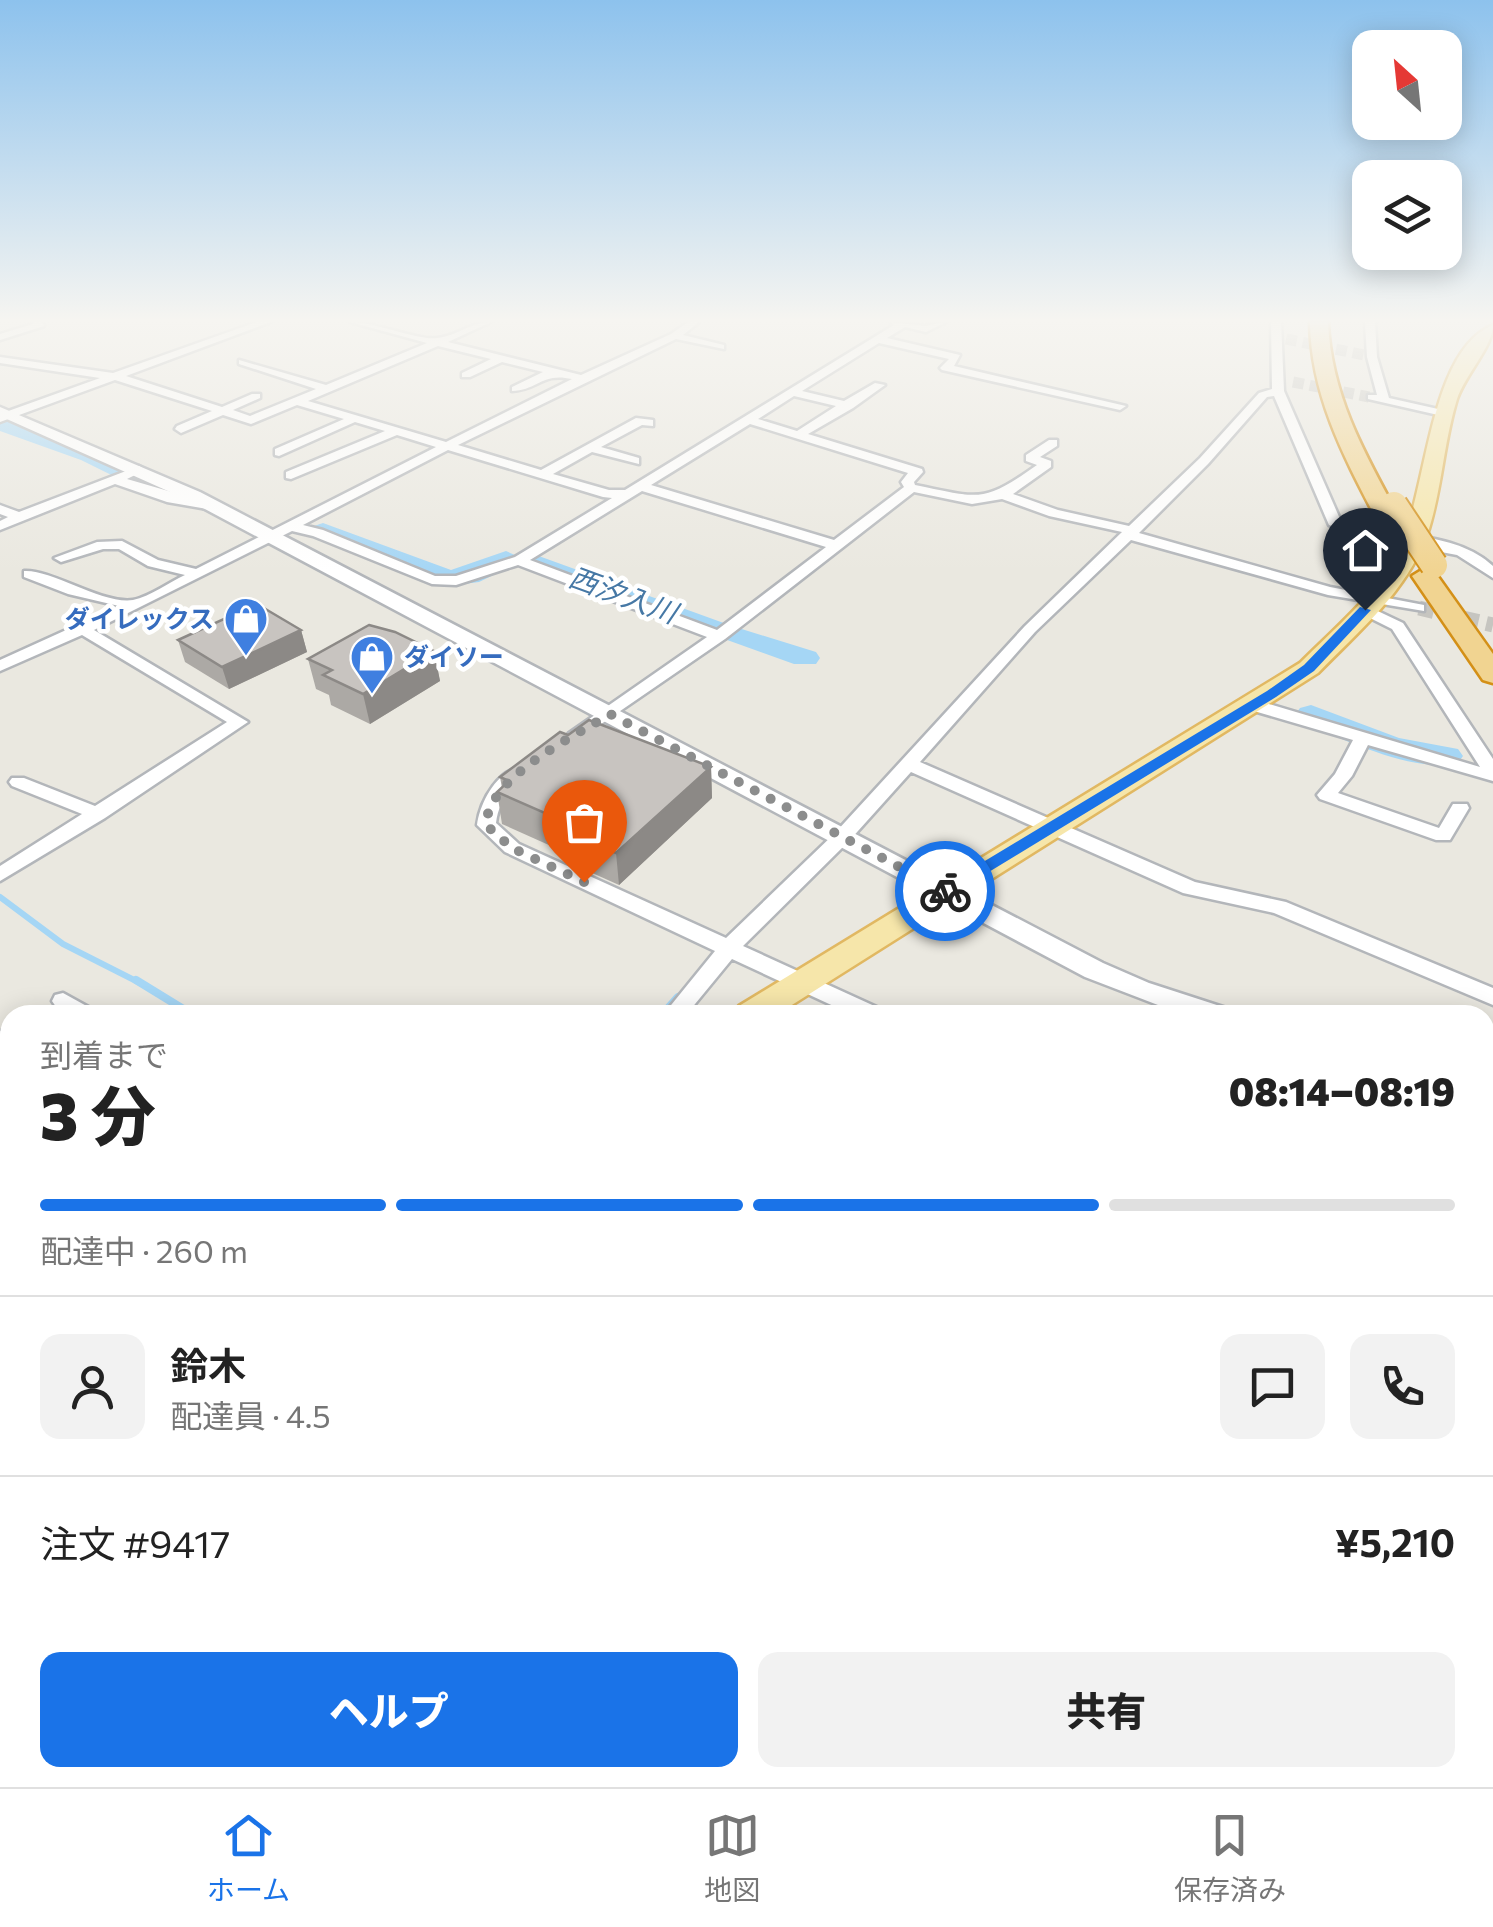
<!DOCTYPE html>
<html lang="ja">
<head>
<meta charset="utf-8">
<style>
  :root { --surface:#fff; --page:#f2f2f2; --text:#222; --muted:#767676; --line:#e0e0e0; --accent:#1a73e8 }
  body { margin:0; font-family:Commissioner,"Noto Sans JP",sans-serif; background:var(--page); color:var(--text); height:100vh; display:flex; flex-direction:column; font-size:38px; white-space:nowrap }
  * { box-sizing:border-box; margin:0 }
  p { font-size:32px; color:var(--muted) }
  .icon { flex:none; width:55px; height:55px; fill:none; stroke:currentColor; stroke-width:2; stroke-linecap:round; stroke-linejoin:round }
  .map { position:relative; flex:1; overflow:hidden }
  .details { position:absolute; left:0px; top:1005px; width:1495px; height:782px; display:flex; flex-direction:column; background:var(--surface); border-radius:30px 30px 0 0; box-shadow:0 5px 25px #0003 }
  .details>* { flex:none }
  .needle { width:65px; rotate:333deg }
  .controls { position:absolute; left:1352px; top:30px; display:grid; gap:20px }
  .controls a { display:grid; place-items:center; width:110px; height:110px; border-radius:20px; background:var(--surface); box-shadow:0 5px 25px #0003; font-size:50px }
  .pin { position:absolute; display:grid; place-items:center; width:85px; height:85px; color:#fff; margin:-102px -42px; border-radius:50% 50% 50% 0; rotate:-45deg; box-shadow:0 0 10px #0007 }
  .pin .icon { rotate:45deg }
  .courier { position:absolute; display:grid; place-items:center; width:100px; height:100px; margin:-50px; border:8px solid #1a73e8; border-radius:50%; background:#fff; color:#222; box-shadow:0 2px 12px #0007 }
  .overview em { font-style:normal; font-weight:800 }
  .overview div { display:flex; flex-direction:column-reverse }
  .overview { display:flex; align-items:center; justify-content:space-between; height:170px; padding:0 40px }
  h1 { font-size:65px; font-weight:800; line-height:75px }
  .bar { display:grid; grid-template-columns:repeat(4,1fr); gap:15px 10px; align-content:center; height:120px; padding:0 40px }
  .bar i { height:12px; border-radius:8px; background:var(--line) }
  .bar .current { background:var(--accent) }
  .bar p { grid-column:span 4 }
  .line { display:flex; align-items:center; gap:25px; padding:0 40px; border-top:2px solid var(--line) }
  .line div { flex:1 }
  .round { display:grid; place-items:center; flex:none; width:105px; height:105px; border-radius:20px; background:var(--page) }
  .primary-button { display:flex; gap:20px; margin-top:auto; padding:20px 40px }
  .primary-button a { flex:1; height:115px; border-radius:20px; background:var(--accent); color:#fff; font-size:40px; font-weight:800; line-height:115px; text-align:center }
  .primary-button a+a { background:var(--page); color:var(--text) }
  .tabs { display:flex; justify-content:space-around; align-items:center; height:140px; border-top:2px solid var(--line); background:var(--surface); font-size:28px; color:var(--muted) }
  .tabs a { display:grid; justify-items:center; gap:5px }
  .tabs .current { color:var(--accent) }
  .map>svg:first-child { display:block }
</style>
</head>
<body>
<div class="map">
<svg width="1493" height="1787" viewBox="0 0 1493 1787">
  <rect width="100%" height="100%" fill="#eae8e0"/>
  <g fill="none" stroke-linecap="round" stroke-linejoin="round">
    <polyline stroke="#a5d6f5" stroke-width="6" points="0,897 63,944 140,983"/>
    <g stroke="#a5d6f5" stroke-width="8">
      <polyline points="136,980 193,1015"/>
      <polyline points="662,1015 678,997"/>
    </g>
    <g fill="#a5d6f5" fill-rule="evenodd">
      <polygon points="0,416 97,450 183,495 180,500 162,500 81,460 0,431"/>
      <polygon points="323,523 451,570 506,551 517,556 536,555 732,626 816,652 820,658 816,664 794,664 516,564 479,582 448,586 314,536 310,531 314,526"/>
      <path d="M1311 705 1399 738 1458 749 1463 756 1458 763C1413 774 1342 738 1300 722L1295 715 1300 708Z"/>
    </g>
    <g stroke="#c6c5c0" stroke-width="11" stroke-dasharray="11 6" stroke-linecap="butt">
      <polyline points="1286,339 1364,355"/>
      <polyline points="1293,382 1369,397"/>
    </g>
    <polyline stroke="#c6c5c0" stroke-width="15" stroke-dasharray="15 8" stroke-linecap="butt" points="1419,608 1493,625"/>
    <defs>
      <g id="minor">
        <polygon points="32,322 42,322 44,326 0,340 0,334 33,324"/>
        <path d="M257 322H271L126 376 222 407 252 394H260V398L233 410 250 416 316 389 239 364V360L326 385 427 343 350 322C376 322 419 341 437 338 457 336 471 322 491 322L448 342 581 375 671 334 688 322H699L683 335 724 345V349L676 339 458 445 541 470 636 418 653 420V426L642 425 601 447 639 458V464L592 452 553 474 609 490H625L894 325 890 322 925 326 946 322 926 332 905 327 887 338 960 355 954 366 1126 406 1120 410 942 370 940 368 949 359 879 343 802 391 844 401 875 383 885 385 853 408 808 434 922 469 923 472 914 482 915 485C980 498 982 504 1037 465L1026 461V455L1049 440H1057V446L1040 457 1051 461V467L1013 494 1058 510 1129 526 1200 458 1259 393 1272 389 1271 322H1281L1284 391 1340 519C1387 539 1454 529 1493 566V578L1457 555 1373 539 1329 525 1274 396 1267 397 1208 464 1139 533 1330 587 1424 605V611L1328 595 1131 540 1035 632 920 762 1195 882 1286 902 1493 988V1005L1274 913 1183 893 911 772 849 841 743 946 881 1009 884 1015H853L732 959 686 1015H663L715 951 505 852 477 825C480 801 500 764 527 768L530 772C513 789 499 798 496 823L519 844 726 938 835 833 1025 626 1122 532 1049 516 1002 499 972 504 914 492 725 639 575 742 569 741 566 737 569 733 707 637 518 565 456 585 432 584 313 536 292 531 94 630 248 722 105 818 0 881V866L82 814 12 786 9 782 12 778H24L95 806 227 722 82 635 0 671V660L119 606 68 594 24 577V571C51 569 104 605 133 600 150 597 169 582 185 575L148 566 119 549H103L61 562 54 558 97 542 122 541 158 560 196 569 436 447 397 435 291 479 286 478V472L385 431 355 422 279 456 275 455V449L344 419 297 405 251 424 223 415 181 433 175 429 177 426 212 411 115 380 0 422V414L100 378 0 363V357L113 373ZM438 346 491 359 462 373V377H470L502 362 543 372 512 387V391C538 390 542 372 572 379L446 442 308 401ZM794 396 836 406 797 431 758 419ZM750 424 908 473 901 482 904 487 834 540 651 485ZM448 450 603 497 612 498 515 557 456 576H435L323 530 303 525ZM642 491 826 547 717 630 530 560Z"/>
        <polygon points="1365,322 1375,322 1377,357 1389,398 1447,411 1447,417 1368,399 1368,395 1377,395 1367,357"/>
        <polygon points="139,466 145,470 127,479 220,506 213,510 167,502 115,484 0,530 0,521 8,517 0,514 0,505 19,512"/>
        <polygon points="1365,605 1403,623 1493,759 1493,781 1368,745 1352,776 1338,793 1439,828 1453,804 1467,804 1469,808 1450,840 1436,840 1320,799 1317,795 1335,774 1353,740 1247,709 1245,705 1253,700 1259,701 1480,767 1392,629 1360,613 1360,607"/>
        <path d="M63 993 92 1009 95 1015C78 1015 62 1018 52 1001L55 995Z"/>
        <polygon points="0,1031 10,1034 10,1052 0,1048"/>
        <polygon points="10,1175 10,1199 0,1203 0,1178"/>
        <polygon points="1485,1468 1493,1471 1493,1502 1485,1499"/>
        <polygon points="1350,1778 1395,1778 1399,1787 1354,1787"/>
      </g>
      <g id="tertiary">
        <polygon points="0,407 200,492 1103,963 1149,983 1226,1008 1230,1015 1184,1015 1085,977 188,500 0,416"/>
        <polygon points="1485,1079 1493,1080 1493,1102 1485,1101"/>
      </g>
      <g id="primary">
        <path d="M1493 325C1493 346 1465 375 1457 399 1443 444 1442 491 1427 535 1407 591 1358 632 1318 673L776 1015H734L739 1006 1300 663C1334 629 1374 596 1397 554 1428 496 1427 352 1493 325Z"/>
        <polygon points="10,1683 10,1739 0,1744 0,1687"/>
      </g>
      <g id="motorway">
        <path d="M1310 322H1328C1331 397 1367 458 1402 522L1398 527 1390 529 1378 522C1344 457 1311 396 1310 322Z"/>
        <polygon points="1425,568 1434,571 1493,654 1493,683 1483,680 1412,576"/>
      </g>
    </defs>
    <use href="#minor" stroke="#b3b6ba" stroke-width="5"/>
    <use href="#tertiary" stroke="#b3b6ba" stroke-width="5"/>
    <use href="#primary" stroke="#e1b862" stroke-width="5"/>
    <use href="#motorway" stroke="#d49017" stroke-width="5"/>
    <use href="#minor" fill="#fff" fill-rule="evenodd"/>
    <use href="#tertiary" fill="#fff" fill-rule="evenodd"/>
    <use href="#primary" fill="#f6e6aa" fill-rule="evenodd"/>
    <use href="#motorway" fill="#f1d491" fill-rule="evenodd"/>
    <defs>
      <polyline id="motorway-bridge" points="1394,505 1434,565"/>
    </defs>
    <use href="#motorway-bridge" stroke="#d49017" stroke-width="30" stroke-linecap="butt"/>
    <use href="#motorway-bridge" stroke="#f1d491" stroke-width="26"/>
  </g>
  <g fill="#aca9a5">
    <polygon points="301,630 307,652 229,689 185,662 178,640"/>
    <polygon points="434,651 440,681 370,724 331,705 329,695 316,689 308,659"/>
    <polygon points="711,767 712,798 619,885 590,872 589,863 502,824 497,792 502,788 500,777"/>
  </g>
  <g fill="#8c8986">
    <polygon points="301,630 307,652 229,689 222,667"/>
    <polygon points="434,651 440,681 370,724 363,694"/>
    <polygon points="711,767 712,798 619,885 616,853"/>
  </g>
  <g fill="#c8c4c0" stroke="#8c8986" stroke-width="2.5">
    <polygon points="257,604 301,630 222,667 178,640"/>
    <polygon points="369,625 395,632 434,651 363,694 323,675 332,670 308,659"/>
    <polygon points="589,720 711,767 616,853 586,840 593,834 497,792 509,781 500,777 560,732 568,735"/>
  </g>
  <linearGradient id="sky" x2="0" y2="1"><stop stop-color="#8dc2ed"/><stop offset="0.56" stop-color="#f6f5f1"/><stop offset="1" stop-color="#f6f5f1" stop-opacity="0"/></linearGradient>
  <rect width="1493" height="572" fill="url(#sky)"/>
  <polygon fill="#1a73e8" points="1360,607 1371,610 1314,671 1276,697 951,895 940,895 940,888 1267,691 1304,665"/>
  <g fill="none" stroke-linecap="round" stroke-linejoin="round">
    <path stroke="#8c8d8d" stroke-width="10" stroke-dasharray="0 18" d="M584 882 512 848 486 825C488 777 572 738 610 714L945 891"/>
  </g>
  <defs>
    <symbol id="shop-pin" viewBox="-11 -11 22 30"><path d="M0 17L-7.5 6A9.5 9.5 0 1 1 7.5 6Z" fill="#3f7fe0" stroke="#fff"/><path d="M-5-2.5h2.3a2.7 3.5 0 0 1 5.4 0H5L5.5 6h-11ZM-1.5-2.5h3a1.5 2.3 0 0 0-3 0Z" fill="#fff"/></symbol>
  </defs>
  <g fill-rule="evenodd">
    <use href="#shop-pin" x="221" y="594" width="50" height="68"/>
    <use href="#shop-pin" x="347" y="632" width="50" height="68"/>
  </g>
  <g text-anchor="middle" stroke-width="9" stroke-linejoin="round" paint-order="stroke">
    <g font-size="25" font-weight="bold" fill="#366cbe" stroke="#fff" text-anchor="end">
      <text x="214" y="628">ダイレックス</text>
      <text x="404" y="666" text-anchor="start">ダイソー</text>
    </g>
    <g font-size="28" font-style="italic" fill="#4678a5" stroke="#fff">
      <text transform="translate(623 595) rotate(20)" y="10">西汐入川</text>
    </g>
  </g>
</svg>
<div class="controls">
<a><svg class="needle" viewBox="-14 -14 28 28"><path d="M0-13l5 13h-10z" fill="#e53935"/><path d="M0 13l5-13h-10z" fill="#767676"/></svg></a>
<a><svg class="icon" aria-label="layers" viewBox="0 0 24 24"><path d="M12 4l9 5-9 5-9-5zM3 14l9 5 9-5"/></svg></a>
</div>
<div class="pin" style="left:584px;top:882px;background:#ea580c"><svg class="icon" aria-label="bag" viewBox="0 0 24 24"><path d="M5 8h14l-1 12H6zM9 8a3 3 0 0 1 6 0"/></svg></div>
<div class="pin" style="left:1365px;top:610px;background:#1f2937"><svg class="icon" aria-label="home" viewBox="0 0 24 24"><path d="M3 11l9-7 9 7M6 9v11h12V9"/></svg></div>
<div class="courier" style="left:945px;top:891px"><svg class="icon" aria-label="bike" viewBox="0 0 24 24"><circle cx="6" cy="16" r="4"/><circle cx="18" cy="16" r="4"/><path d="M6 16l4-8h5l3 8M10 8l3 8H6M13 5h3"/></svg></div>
<section class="details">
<div class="overview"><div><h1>3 分</h1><p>到着まで</p></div><em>08:14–08:19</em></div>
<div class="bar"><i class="current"></i><i class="current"></i><i class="current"></i><i></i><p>配達中 · 260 m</p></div>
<div class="line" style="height:180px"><a class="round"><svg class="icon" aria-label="person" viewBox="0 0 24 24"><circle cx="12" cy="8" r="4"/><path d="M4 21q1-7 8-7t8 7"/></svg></a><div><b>鈴木</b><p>配達員 · 4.5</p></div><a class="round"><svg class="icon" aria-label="chat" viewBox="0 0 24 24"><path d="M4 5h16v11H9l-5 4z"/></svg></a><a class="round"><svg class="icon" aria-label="phone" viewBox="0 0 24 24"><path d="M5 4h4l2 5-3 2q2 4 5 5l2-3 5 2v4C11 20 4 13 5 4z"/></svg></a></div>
<div class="line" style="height:130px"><div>注文 #9417</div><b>¥5,210</b></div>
<div class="primary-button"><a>ヘルプ</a><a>共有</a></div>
</section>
</div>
<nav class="tabs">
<a class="current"><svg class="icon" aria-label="home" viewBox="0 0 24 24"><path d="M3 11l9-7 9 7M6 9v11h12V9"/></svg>ホーム</a>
<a><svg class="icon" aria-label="map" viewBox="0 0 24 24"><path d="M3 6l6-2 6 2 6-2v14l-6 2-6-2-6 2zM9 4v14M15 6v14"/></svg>地図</a>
<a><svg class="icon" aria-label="saved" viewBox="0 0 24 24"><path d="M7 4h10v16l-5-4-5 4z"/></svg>保存済み</a>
</nav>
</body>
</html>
